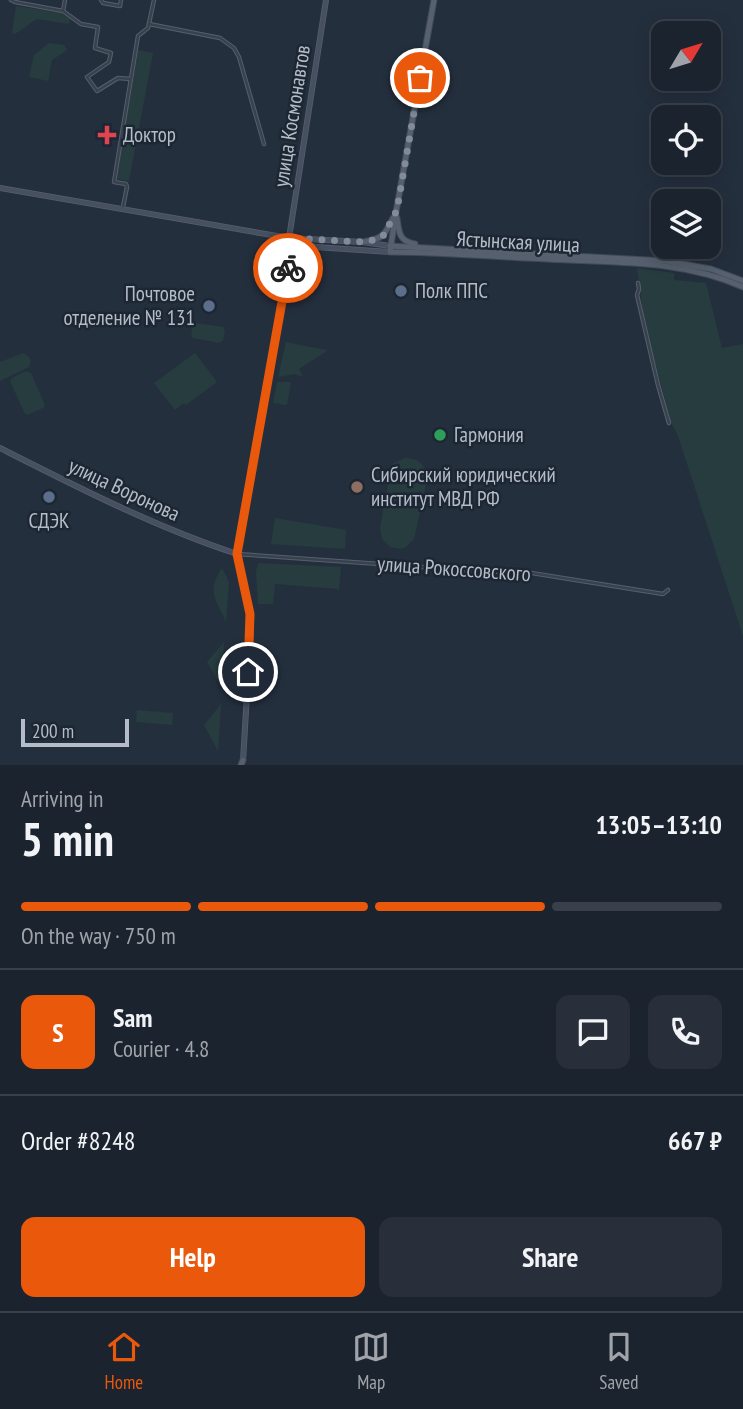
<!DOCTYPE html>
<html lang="en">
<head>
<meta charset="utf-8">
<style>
  :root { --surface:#1b232e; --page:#282f3a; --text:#f1f3f6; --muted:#a0a4aa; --line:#39404a; --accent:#ea580c }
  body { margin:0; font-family:"PT Sans Narrow",sans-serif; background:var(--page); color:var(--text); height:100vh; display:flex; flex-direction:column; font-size:26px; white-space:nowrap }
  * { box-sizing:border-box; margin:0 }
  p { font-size:23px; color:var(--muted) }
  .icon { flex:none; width:38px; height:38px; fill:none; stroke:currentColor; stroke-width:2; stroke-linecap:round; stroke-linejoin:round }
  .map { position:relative; height:765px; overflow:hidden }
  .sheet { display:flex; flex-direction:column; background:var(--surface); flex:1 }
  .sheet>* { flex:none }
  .needle { width:46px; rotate:52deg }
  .buttons { position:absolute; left:651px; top:21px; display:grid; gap:14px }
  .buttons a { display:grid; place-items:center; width:70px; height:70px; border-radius:14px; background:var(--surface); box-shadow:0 4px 18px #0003,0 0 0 2px var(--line); font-size:35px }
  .scale { position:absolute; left:21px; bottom:18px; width:108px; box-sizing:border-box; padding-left:7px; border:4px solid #b4bcc9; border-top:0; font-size:19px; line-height:24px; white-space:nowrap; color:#b4bcc9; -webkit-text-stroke:5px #1d2633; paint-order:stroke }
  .pin { position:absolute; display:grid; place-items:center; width:60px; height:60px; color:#fff; margin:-30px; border:4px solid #fff; border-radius:50%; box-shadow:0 2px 7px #0007 }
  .courier { position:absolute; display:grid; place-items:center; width:70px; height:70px; margin:-35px; border:5px solid #ea580c; border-radius:50%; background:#fff; color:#222; box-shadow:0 2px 9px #0007 }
  .summary em { font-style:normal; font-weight:800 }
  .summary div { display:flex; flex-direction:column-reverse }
  .summary { display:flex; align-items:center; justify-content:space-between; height:119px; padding:0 21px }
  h1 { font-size:46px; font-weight:800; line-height:52px }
  .bar { display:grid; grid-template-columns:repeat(4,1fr); gap:10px 7px; align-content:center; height:84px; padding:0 21px }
  .bar i { height:9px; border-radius:5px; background:var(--line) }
  .bar .current { background:var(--accent) }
  .bar p { grid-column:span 4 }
  .line { display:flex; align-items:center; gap:18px; padding:0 21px; border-top:2px solid var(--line) }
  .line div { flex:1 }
  .round { display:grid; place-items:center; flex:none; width:74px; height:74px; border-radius:14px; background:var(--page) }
  .button { display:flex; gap:14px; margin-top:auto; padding:14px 21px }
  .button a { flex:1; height:80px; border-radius:14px; background:var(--accent); color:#fff; font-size:28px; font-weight:800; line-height:80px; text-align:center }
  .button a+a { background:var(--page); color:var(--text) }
  .dock { display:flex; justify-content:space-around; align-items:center; height:98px; border-top:2px solid var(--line); background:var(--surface); font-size:19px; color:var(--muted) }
  .dock a { display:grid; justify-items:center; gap:4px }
  .dock .current { color:var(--accent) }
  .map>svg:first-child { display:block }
</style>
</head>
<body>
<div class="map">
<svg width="743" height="765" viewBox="0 0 743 765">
  <rect width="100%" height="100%" fill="#242f3e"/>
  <g fill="#263c3f">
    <polygon points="16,6 61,13 70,19 69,24 37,19 15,34 12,33"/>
    <polygon points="49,43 64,45 67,50 52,60 48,81 29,77 34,55"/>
    <polygon points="138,50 153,53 129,181 116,179"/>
    <polygon points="637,268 674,273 674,280 706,283 722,348 743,344 743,636 678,436 671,422 645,327"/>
    <polygon points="196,323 223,327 225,330 223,341 219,343 193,338 191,334 193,325"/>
    <polygon points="286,342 326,350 327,351 299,369 303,377 295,374 278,377"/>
    <polygon points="23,353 29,357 31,361 29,367 0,381 0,362"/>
    <polygon points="195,353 217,382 186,405 184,403 175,410 154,383"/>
    <polygon points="26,371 31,373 45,405 43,408 27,415 24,412 10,381 12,378"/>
    <polygon points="277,382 291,382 287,405 273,403"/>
    <path d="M405 458C419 458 427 466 427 480L414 539 406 547 401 549 390 547 382 539 380 528 391 468 394 463Z"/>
    <polygon points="275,518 346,530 345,549 271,544"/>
    <polygon points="258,563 341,567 339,589 275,584 273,604 258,604 256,572"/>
    <path d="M222 568 229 582 226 622C216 599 206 591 222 568Z"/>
    <polygon points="224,642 222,682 220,685 207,662"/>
    <polygon points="221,704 218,751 204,725"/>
    <polygon points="137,710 173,713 172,725 136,722"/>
  </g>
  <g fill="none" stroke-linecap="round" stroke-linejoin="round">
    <defs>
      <g id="street">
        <polyline points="11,0 15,2 63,11 81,24 98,27 95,48 111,53 109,62 87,77 97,91 118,78 131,79"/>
        <polyline points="101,0 103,3 120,6 121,0"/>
        <polyline points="63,11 65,0"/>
        <polyline points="149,24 220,38 234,48 239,57 264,144"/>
        <polyline points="123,207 127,187 126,184 114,182 138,36 148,28 154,0"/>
        <polyline points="638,283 639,289 637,295 658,385 669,423"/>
        <polyline points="237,554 466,570 502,572 506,569 663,594 668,590"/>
      </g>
      <g id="secondary">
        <polyline points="0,188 289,238 363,242 390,246"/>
        <polyline points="296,240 315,247 390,252"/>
        <polyline points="290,260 298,251 311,246"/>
        <path d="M0 448C77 487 155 527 237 554"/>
        <polyline points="243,761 251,627 248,607 237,554 288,267 289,238 326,0"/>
      </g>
      <g id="primary">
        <path d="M434 0 396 212 390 252C442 252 494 257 547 259 613 263 681 259 743 287"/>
        <path d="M397 218C399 233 399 241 415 244"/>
        <path d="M363 242C383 239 385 235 393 218"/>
        <polyline points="390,246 666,261 711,269 743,281"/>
        <polyline points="241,765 243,760"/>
      </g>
    </defs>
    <use href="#street" stroke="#565f6c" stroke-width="4.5"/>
    <use href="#secondary" stroke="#565f6c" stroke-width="6"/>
    <use href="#primary" stroke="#414a57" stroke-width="7"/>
    <use href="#street" stroke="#38414e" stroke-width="2.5"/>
    <use href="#secondary" stroke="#465061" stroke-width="4.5"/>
    <use href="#primary" stroke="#56606e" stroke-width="5"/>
  </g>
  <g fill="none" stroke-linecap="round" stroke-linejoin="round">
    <polyline stroke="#828b98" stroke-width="7" stroke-dasharray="0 12.6" points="288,268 289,238 363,242 374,240 383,236 396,212 398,204 420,78"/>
    <polyline stroke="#ea580c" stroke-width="9" points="248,672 250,614 237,554 288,268"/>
  </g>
  <path fill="#e0444e" stroke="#1d2633" stroke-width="2.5" d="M103.5 124.5h7v7h7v7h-7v7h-7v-7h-7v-7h7z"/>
  <g fill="#5c6f8a" stroke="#1d2633" stroke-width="2.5">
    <circle cx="401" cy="291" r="7"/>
    <circle cx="209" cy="306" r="7"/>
    <circle cx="49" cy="497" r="7"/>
  </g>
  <circle fill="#2e9e5b" stroke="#1d2633" stroke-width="2.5" cx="440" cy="435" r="7"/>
  <circle fill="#8d6e63" stroke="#1d2633" stroke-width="2.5" cx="357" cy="487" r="7"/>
  <g text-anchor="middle" stroke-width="5" stroke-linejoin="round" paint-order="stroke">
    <g font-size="21" fill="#b4bcc9" stroke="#1d2633">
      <text transform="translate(292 116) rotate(-81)" y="7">улица Космонавтов</text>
      <text transform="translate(518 242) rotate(3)" y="7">Ястынская улица</text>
      <text transform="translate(124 490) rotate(25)" y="7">улица Воронова</text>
      <text transform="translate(454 569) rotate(4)" y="7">улица Рокоссовского</text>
    </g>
    <g font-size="21" fill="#b4bcc9" stroke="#1d2633" text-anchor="start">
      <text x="123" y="142">Доктор</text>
      <text x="415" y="298">Полк ППС</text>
      <text x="195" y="301" text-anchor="end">Почтовое<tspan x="195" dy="24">отделение № 131</tspan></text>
      <text x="454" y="442">Гармония</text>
      <text x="371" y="482">Сибирский юридический<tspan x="371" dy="24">институт МВД РФ</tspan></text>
      <text x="49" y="528" text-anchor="middle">СДЭК</text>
    </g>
  </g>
</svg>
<div class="buttons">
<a><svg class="needle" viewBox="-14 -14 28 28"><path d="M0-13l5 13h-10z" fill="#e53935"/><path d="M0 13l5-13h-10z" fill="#a0a4aa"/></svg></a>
<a><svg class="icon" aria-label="locate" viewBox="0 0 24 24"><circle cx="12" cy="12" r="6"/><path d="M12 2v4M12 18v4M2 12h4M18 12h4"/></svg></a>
<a><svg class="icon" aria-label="layers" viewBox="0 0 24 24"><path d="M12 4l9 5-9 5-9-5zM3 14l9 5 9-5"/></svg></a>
</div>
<div class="scale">200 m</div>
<div class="pin" style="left:420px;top:78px;background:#ea580c"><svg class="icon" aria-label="bag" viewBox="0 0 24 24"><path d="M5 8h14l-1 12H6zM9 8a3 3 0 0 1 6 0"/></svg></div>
<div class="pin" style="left:248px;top:672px;background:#1f2937"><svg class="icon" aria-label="home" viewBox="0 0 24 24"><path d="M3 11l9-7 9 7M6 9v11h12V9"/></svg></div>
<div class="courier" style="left:288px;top:268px"><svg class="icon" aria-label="bike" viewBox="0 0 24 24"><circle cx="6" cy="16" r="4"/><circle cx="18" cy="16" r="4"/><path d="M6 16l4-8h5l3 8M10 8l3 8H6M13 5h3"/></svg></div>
</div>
<section class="sheet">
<div class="summary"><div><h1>5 min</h1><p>Arriving in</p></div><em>13:05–13:10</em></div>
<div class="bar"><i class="current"></i><i class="current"></i><i class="current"></i><i></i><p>On the way · 750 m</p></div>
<div class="line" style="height:126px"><b class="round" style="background:var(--accent);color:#fff">S</b><div><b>Sam</b><p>Courier · 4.8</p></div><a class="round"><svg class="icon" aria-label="chat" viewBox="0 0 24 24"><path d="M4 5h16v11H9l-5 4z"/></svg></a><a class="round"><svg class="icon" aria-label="phone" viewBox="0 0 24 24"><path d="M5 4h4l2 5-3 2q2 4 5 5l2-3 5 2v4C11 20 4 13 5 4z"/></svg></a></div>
<div class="line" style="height:91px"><div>Order #8248</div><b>667 ₽</b></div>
<div class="button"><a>Help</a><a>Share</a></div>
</section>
<nav class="dock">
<a class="current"><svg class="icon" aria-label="home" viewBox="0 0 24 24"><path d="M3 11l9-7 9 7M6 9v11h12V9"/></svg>Home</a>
<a><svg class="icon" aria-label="map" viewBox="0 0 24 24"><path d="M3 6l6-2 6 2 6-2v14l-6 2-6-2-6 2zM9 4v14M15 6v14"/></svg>Map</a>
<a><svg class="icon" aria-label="saved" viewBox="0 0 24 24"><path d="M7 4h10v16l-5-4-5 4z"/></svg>Saved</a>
</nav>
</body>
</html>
